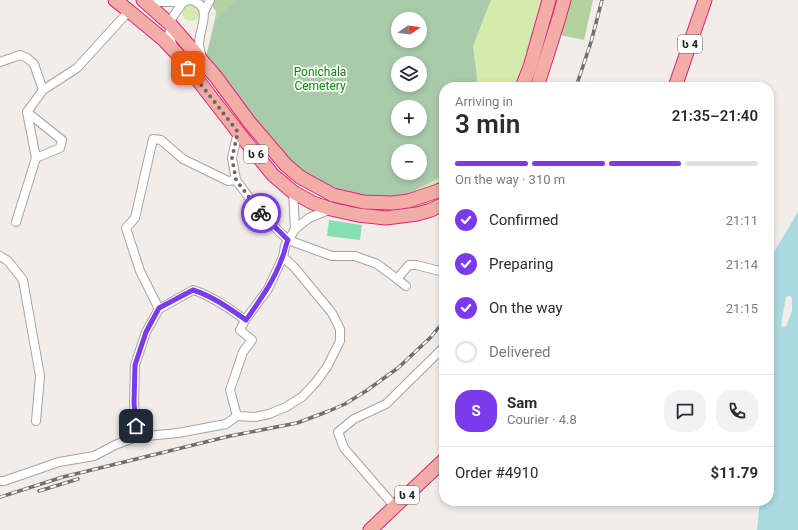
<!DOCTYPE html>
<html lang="en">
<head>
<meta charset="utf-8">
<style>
  :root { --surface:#fff; --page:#f2f2f3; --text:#2b2b33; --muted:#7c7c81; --line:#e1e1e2; --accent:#7c3aed }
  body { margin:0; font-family:Roboto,"Noto Sans Georgian",sans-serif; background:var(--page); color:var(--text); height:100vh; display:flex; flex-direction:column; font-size:15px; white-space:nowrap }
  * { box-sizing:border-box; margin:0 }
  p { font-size:13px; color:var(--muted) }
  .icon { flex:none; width:22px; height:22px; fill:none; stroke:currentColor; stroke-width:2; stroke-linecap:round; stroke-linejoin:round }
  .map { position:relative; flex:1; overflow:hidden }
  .side { position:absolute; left:439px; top:82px; width:335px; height:424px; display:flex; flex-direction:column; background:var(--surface); border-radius:16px; box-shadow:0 2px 6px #0003 }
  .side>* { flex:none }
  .needle { width:26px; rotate:77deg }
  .tools { position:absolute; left:391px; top:12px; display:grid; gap:8px }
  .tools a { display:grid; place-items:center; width:36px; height:36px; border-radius:50%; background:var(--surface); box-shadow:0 2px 6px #0003; font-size:20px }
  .pin { position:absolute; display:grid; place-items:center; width:34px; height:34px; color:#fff; margin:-17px; border-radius:8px; box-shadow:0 2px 6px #0006 }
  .courier { position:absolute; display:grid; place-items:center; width:40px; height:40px; margin:-20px; border:3px solid #7c3aed; border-radius:50%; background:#fff; color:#222; box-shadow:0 1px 5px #0007 }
  .overview em { font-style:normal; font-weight:600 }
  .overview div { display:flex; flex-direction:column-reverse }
  .overview { display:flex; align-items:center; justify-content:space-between; height:68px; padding:0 16px }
  h1 { font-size:26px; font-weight:600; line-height:30px }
  .bar { display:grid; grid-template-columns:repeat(4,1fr); gap:6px 4px; align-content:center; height:48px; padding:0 16px }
  .bar i { height:5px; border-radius:3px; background:var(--line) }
  .bar .on { background:var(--accent) }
  .bar p { grid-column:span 4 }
  .line { display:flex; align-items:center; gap:10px; padding:0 16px; border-top:1px solid var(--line) }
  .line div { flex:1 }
  .round { display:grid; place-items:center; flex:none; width:42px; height:42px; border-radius:16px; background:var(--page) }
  ol { padding:0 16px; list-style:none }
  li { display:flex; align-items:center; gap:12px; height:44px }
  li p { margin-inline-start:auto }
  li .icon { padding:4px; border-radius:50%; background:var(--accent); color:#fff; stroke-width:4 }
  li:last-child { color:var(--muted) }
  li i { width:22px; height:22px; border:2px solid var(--line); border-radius:50% }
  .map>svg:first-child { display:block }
</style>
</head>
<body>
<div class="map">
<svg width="798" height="530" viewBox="0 0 798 530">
  <rect width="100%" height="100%" fill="#f2ede8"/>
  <g fill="#d4ebae">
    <polygon points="491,0 545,0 520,87 476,87 477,77 473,46"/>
    <circle cx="191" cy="12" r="9"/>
    <polygon points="444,172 444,183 397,200 442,176"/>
  </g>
  <g fill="#b3d19d">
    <polygon points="207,0 235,0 215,19 216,11"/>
    <polygon points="571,0 593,0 584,40 560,35"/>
  </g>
  <path fill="#a9cbaa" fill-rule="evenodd" d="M235 0H491L473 46 477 77 476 87H444V172L442 176 397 200 335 194 288 164 206 57 215 19ZM398 19H420V41H398ZM398 63H420V85H398ZM398 107H420V129H398ZM398 151H420V173H398Z"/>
  <polygon fill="#86e1b2" points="329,220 362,225 360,240 327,236"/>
  <path fill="#a9dadf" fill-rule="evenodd" d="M798 212V530H757L760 501H769V264L774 252ZM788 296H790L792 298V311L786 326 783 327 781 325 786 297Z"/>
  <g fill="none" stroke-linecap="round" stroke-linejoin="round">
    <defs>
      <g id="minor">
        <polyline points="144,0 156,2 183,2"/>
        <path d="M191 0C215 7 198 29 199 46 200 50 201 54 202 58"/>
        <polyline points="204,12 210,0"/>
        <polyline points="173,46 169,35 171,25 171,23 172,18 183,2 189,0"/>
        <polyline points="0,62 20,55 27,58 34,64 43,90"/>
        <polyline points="27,112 62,140 60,148 36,158"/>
        <polyline points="238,132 232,158 236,180 262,215 288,240 332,256 355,256 377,264 396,278 406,286"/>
        <polyline points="293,192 295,229"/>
        <polyline points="16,222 36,158 27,112 43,90 77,68 129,11"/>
        <polyline points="0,256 8,261 23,280 40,376 36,421"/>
        <polyline points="397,279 409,265 416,265 444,272"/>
        <polyline points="159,309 140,271 126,228 135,218 153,139 161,140 183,159 228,181 236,180"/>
        <path d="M159 309 193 290C212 296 229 308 245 320"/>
        <polyline points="237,416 230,390 243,352 252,340 240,330 245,320 268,289 283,257 285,246 295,229 309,218 331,209"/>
        <polyline points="136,437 134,403 135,365 146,332 159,309"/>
        <polyline points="0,481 4,481 59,462 94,456 115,445 136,437 178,433 226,424 237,416 255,417 269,414 286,407 302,397 316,382 327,367 340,341 340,329 332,313 294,267 283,257"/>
        <polyline points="395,507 344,448 338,432 354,419 386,404 444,347"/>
      </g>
      <g id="trunk">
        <polyline points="115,0 129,11 164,40 180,57 238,132 273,175 293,192 313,203 331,209 358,215 386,218 417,214 431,210 444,204"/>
        <polyline points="143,0 171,25 216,77 250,123 286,165 300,177 333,195 364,202 392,203 408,201 438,191 444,188"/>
        <polyline points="522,87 530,67 549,0"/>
        <polyline points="537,87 558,21 564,0"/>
        <polyline points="675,87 705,0"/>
        <polyline points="370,530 444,460"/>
      </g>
    </defs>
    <use href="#minor" stroke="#a5a5a5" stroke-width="10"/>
    <use href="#trunk" stroke="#de277e" stroke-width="15"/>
    <use href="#minor" stroke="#fff" stroke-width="8"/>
    <use href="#trunk" stroke="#f3ada7" stroke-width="13"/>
    <defs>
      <g id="rail">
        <polyline points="576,87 591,42 602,0"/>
        <polyline points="39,491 78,479"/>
        <polyline points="0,497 63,477 112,465 230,436 297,423 329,411 345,404 366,391 398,368 431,337 444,321"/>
      </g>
    </defs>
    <use href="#rail" stroke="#6f6f6f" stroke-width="3.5"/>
    <use href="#rail" stroke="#fff" stroke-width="2" stroke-dasharray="6" stroke-linecap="butt"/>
  </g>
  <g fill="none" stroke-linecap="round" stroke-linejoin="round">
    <polyline stroke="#6a6867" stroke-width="4" stroke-dasharray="0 7.2" points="188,68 238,132 232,158 236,180 261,213"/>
    <path stroke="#7c3aed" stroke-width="5" d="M136 426 134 403 135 365 146 332 159 308 193 290C212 296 229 308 246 320 260 300 274 281 282 258 285 252 285 246 288 240L261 213"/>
  </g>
  <g text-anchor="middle" stroke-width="3.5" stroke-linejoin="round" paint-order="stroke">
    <g fill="#fff" stroke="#646464" stroke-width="1">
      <rect x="678" y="35" width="24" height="18" rx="3"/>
      <rect x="244" y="145" width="24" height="18" rx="3"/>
      <rect x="395" y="486" width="24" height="18" rx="3"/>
    </g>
    <g font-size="11" font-weight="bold" fill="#212121">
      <text x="690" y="48">ს 4</text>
      <text x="256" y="158">ს 6</text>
      <text x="407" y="499">ს 4</text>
    </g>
    <g font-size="12" fill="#11840b" stroke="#fff">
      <text x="320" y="76">Ponichala<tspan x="320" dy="14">Cemetery</tspan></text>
    </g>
  </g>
</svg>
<div class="tools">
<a><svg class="needle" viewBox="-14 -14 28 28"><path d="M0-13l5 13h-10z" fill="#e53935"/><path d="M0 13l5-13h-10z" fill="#7c7c81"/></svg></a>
<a><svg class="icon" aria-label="layers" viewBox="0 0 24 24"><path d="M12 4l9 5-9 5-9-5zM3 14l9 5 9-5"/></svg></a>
<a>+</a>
<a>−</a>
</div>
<div class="pin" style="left:188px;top:68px;background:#ea580c"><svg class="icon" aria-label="bag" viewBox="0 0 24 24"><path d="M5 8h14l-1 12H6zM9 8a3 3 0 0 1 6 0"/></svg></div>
<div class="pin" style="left:136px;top:426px;background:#1f2937"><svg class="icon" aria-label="home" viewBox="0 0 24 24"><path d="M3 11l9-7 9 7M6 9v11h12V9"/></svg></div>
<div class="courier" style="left:261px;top:213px"><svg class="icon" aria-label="bike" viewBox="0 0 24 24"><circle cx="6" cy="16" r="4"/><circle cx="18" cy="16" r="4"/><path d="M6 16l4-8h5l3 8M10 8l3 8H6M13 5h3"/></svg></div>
<section class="side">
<div class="overview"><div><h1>3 min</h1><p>Arriving in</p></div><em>21:35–21:40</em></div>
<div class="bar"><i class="on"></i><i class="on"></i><i class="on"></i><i></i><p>On the way · 310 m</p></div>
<ol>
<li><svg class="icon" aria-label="check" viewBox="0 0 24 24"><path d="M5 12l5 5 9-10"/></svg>Confirmed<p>21:11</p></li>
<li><svg class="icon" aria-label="check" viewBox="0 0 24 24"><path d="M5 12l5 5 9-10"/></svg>Preparing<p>21:14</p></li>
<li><svg class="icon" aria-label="check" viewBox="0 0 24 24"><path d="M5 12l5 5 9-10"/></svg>On the way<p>21:15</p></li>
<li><i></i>Delivered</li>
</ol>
<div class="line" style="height:72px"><b class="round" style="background:var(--accent);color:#fff">S</b><div><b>Sam</b><p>Courier · 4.8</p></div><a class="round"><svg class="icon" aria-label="chat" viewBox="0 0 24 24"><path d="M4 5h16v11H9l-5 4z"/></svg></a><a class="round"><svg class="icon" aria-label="phone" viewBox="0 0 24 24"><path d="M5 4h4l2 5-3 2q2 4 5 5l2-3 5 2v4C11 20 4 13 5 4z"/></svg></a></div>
<div class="line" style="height:52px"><div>Order #4910</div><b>$11.79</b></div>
</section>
</div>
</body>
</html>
